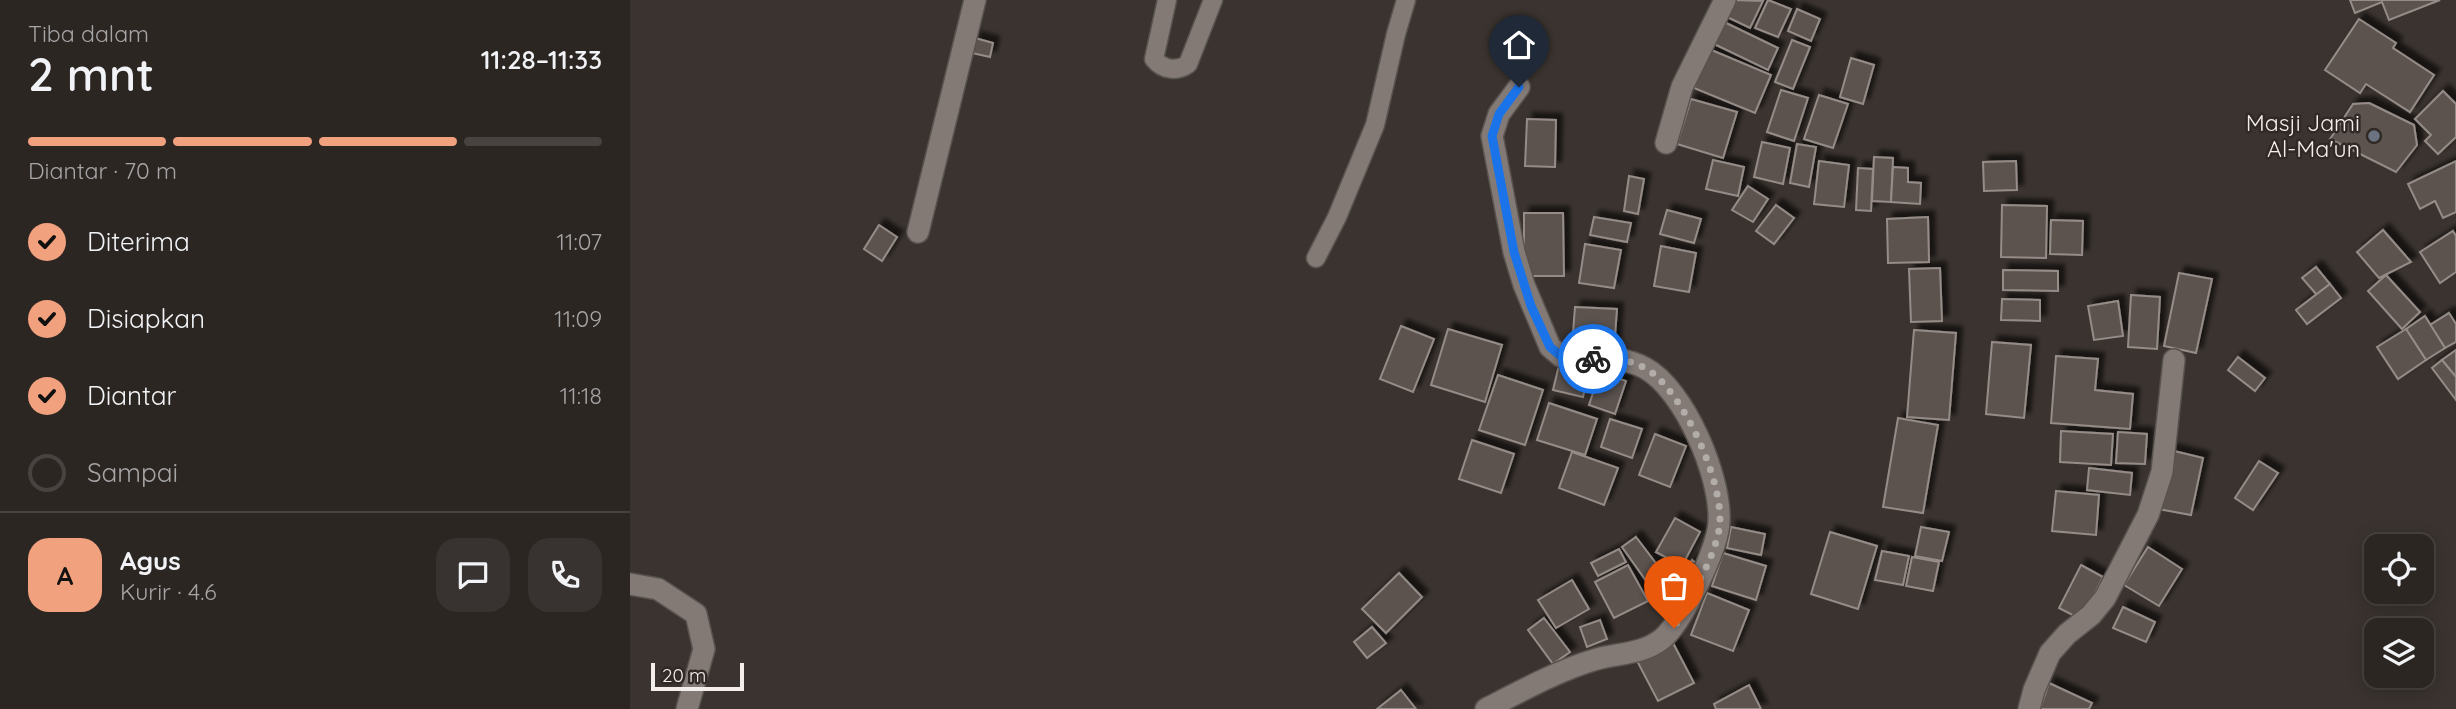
<!DOCTYPE html>
<html lang="id">
<head>
<meta charset="utf-8">
<style>
  :root { --surface:#2c2623; --page:#383230; --text:#f1f3f6; --muted:#a6a5a6; --line:#484341; --accent:#f2a17e }
  body { margin:0; font-family:Quicksand,sans-serif; background:var(--page); color:var(--text); height:100vh; display:flex; flex-direction:column; font-size:26px; white-space:nowrap }
  * { box-sizing:border-box; margin:0 }
  p { font-size:23px; color:var(--muted) }
  .icon { flex:none; width:38px; height:38px; fill:none; stroke:currentColor; stroke-width:2; stroke-linecap:round; stroke-linejoin:round }
  .map { position:relative; flex:1; overflow:hidden }
  .details { display:flex; flex-direction:column; background:var(--surface); width:630px }
  .details>* { flex:none }
  .buttons { position:absolute; left:1734px; top:534px; display:grid; gap:14px }
  .buttons a { display:grid; place-items:center; width:70px; height:70px; border-radius:14px; background:var(--surface); box-shadow:0 4px 18px #0003,0 0 0 2px var(--line); font-size:35px }
  .scale { position:absolute; left:21px; bottom:18px; width:93px; box-sizing:border-box; padding-left:7px; border:4px solid #f3eeeb; border-top:0; font-size:19px; line-height:24px; white-space:nowrap; color:#f3eeeb; -webkit-text-stroke:5px #302925; paint-order:stroke }
  .pin { position:absolute; display:grid; place-items:center; width:60px; height:60px; color:#fff; margin:-72px -30px; border-radius:50% 50% 50% 0; rotate:-45deg; box-shadow:0 0 7px #0007 }
  .pin .icon { rotate:45deg }
  .courier { position:absolute; display:grid; place-items:center; width:70px; height:70px; margin:-35px; border:5px solid #1a73e8; border-radius:50%; background:#fff; color:#222; box-shadow:0 2px 9px #0007 }
  .head em { font-style:normal; font-weight:600 }
  .head div { display:flex; flex-direction:column-reverse }
  .head { display:flex; align-items:center; justify-content:space-between; height:119px; padding:0 28px }
  h1 { font-size:46px; font-weight:600; line-height:52px }
  .bar { display:grid; grid-template-columns:repeat(4,1fr); gap:10px 7px; align-content:center; height:84px; padding:0 28px }
  .bar i { height:9px; border-radius:5px; background:var(--line) }
  .bar .current { background:var(--accent) }
  .bar p { grid-column:span 4 }
  .line { display:flex; align-items:center; gap:18px; padding:0 28px; border-top:2px solid var(--line) }
  .line div { flex:1 }
  .round { display:grid; place-items:center; flex:none; width:74px; height:74px; border-radius:21px; background:var(--page) }
  ol { padding:0 28px; list-style:none }
  li { display:flex; align-items:center; gap:21px; height:77px }
  li p { margin-inline-start:auto }
  li .icon { padding:7px; border-radius:50%; background:var(--accent); color:#111; stroke-width:4 }
  li:last-child { color:var(--muted) }
  li i { width:38px; height:38px; border:4px solid var(--line); border-radius:50% }
  main { display:flex; flex:1; min-height:0 }
  .map>svg:first-child { display:block }
</style>
</head>
<body>
<main>
<section class="details">
<div class="head"><div><h1>2 mnt</h1><p>Tiba dalam</p></div><em>11:28–11:33</em></div>
<div class="bar"><i class="current"></i><i class="current"></i><i class="current"></i><i></i><p>Diantar · 70 m</p></div>
<ol>
<li><svg class="icon" aria-label="check" viewBox="0 0 24 24"><path d="M5 12l5 5 9-10"/></svg>Diterima<p>11:07</p></li>
<li><svg class="icon" aria-label="check" viewBox="0 0 24 24"><path d="M5 12l5 5 9-10"/></svg>Disiapkan<p>11:09</p></li>
<li><svg class="icon" aria-label="check" viewBox="0 0 24 24"><path d="M5 12l5 5 9-10"/></svg>Diantar<p>11:18</p></li>
<li><i></i>Sampai</li>
</ol>
<div class="line" style="height:126px"><b class="round" style="background:var(--accent);color:#111">A</b><div><b>Agus</b><p>Kurir · 4.6</p></div><a class="round"><svg class="icon" aria-label="chat" viewBox="0 0 24 24"><path d="M4 5h16v11H9l-5 4z"/></svg></a><a class="round"><svg class="icon" aria-label="phone" viewBox="0 0 24 24"><path d="M5 4h4l2 5-3 2q2 4 5 5l2-3 5 2v4C11 20 4 13 5 4z"/></svg></a></div>
</section>
<div class="map">
<svg width="1826" height="709" viewBox="0 0 1826 709">
  <defs>
    <filter id="shadow"><feDropShadow dx="6" dy="-6" stdDeviation="2" flood-color="#0009"/></filter>
  </defs>
  <rect width="100%" height="100%" fill="#3a332f"/>
  <g fill="#5b534f" stroke="#958c87" stroke-width="2" filter="url(#shadow)">
    <polygon points="1103,0 1133,1 1120,28 1095,16"/>
    <polygon points="1138,0 1161,9 1148,37 1125,28"/>
    <polygon points="1720,0 1810,0 1759,20 1752,2 1725,13"/>
    <polygon points="1167,9 1190,19 1181,41 1158,31"/>
    <polygon points="1729,19 1766,43 1763,48 1804,75 1780,112 1736,84 1730,93 1695,70"/>
    <polygon points="1092,21 1148,48 1138,70 1082,43"/>
    <polygon points="345,38 363,43 360,57 342,53"/>
    <polygon points="1162,40 1180,47 1163,89 1145,82"/>
    <polygon points="1079,49 1141,75 1125,113 1064,88"/>
    <polygon points="1221,58 1244,65 1233,104 1210,97"/>
    <polygon points="1151,90 1178,98 1164,141 1137,132"/>
    <polygon points="1813,91 1826,104 1826,137 1808,154 1795,141 1801,135 1785,119"/>
    <polygon points="1189,95 1218,104 1203,148 1174,139"/>
    <polygon points="1061,99 1107,112 1093,158 1047,144"/>
    <polygon points="1739,103 1784,125 1787,145 1766,172 1700,139 1723,104"/>
    <polygon points="897,119 926,120 925,167 895,166"/>
    <polygon points="1132,142 1160,148 1153,184 1124,177"/>
    <polygon points="1167,144 1186,147 1179,187 1160,183"/>
    <polygon points="1244,157 1263,158 1261,202 1242,201"/>
    <polygon points="1083,160 1114,167 1108,196 1076,189"/>
    <polygon points="1189,161 1219,165 1214,207 1184,204"/>
    <polygon points="1386,161 1387,190 1354,191 1353,162"/>
    <polygon points="1826,161 1826,212 1813,218 1805,201 1790,209 1778,184"/>
    <polygon points="1263,167 1278,168 1278,182 1291,183 1290,204 1261,202"/>
    <polygon points="1228,168 1243,169 1241,211 1226,210"/>
    <polygon points="999,176 1014,179 1008,214 994,211"/>
    <polygon points="1118,186 1138,199 1123,222 1102,210"/>
    <polygon points="1146,205 1164,218 1144,244 1126,231"/>
    <polygon points="1372,205 1417,206 1416,258 1371,257"/>
    <polygon points="1037,210 1071,219 1064,243 1030,234"/>
    <polygon points="894,213 933,213 934,276 894,276"/>
    <polygon points="964,217 1001,223 997,242 960,235"/>
    <polygon points="1298,217 1299,262 1258,263 1257,219"/>
    <polygon points="1421,220 1453,221 1452,255 1420,254"/>
    <polygon points="249,225 267,237 252,261 234,249"/>
    <polygon points="1753,230 1781,262 1749,278 1727,252"/>
    <polygon points="1823,231 1826,236 1826,272 1810,283 1790,252"/>
    <polygon points="955,244 991,250 984,288 949,283"/>
    <polygon points="1031,246 1066,253 1059,292 1024,286"/>
    <polygon points="1686,267 1700,284 1687,295 1672,278"/>
    <polygon points="1310,268 1312,321 1281,322 1279,269"/>
    <polygon points="1373,270 1428,271 1428,291 1373,290"/>
    <polygon points="1549,273 1582,279 1566,353 1534,346"/>
    <polygon points="1756,275 1790,312 1772,329 1738,291"/>
    <polygon points="1700,284 1711,298 1677,324 1666,310"/>
    <polygon points="1501,295 1530,297 1527,349 1498,347"/>
    <polygon points="1372,299 1410,300 1410,321 1371,320"/>
    <polygon points="1488,301 1493,336 1464,340 1458,306"/>
    <polygon points="945,307 987,309 984,349 942,346"/>
    <polygon points="1819,313 1826,324 1826,342 1815,348 1800,325"/>
    <polygon points="1795,316 1815,348 1796,360 1776,329"/>
    <polygon points="771,326 804,339 783,392 750,379"/>
    <polygon points="818,329 872,345 855,402 801,385"/>
    <polygon points="1776,329 1796,360 1768,379 1747,347"/>
    <polygon points="1284,330 1326,333 1319,420 1277,417"/>
    <polygon points="1362,342 1401,345 1394,418 1356,414"/>
    <polygon points="1826,350 1826,377 1812,360"/>
    <polygon points="1426,356 1468,359 1465,390 1503,394 1500,429 1421,423"/>
    <polygon points="1608,357 1635,378 1625,391 1598,370"/>
    <polygon points="1812,360 1826,377 1826,400 1802,368"/>
    <polygon points="929,365 959,372 953,397 923,390"/>
    <polygon points="970,372 996,381 985,414 959,405"/>
    <polygon points="868,375 913,390 895,445 849,430"/>
    <polygon points="919,403 967,419 955,455 907,440"/>
    <polygon points="1268,418 1308,425 1293,513 1253,507"/>
    <polygon points="980,419 1012,429 1002,458 971,447"/>
    <polygon points="1431,431 1483,434 1481,465 1430,462"/>
    <polygon points="1488,432 1517,434 1515,464 1486,463"/>
    <polygon points="1025,434 1056,446 1040,487 1009,475"/>
    <polygon points="842,440 884,454 871,493 829,479"/>
    <polygon points="1540,450 1573,458 1561,515 1528,509"/>
    <polygon points="942,452 988,468 974,505 929,488"/>
    <polygon points="1629,461 1648,473 1623,510 1605,498"/>
    <polygon points="1459,468 1502,473 1500,495 1457,490"/>
    <polygon points="1426,491 1469,495 1466,535 1422,531"/>
    <polygon points="1045,518 1070,532 1052,566 1026,552"/>
    <polygon points="1101,527 1135,534 1131,555 1097,548"/>
    <polygon points="1291,527 1319,532 1312,561 1285,556"/>
    <polygon points="1200,532 1247,546 1228,609 1181,594"/>
    <polygon points="1006,537 1044,587 1029,599 992,547"/>
    <polygon points="1518,547 1552,569 1529,606 1494,585"/>
    <polygon points="989,549 996,562 968,576 961,563"/>
    <polygon points="1252,551 1279,556 1273,585 1245,580"/>
    <polygon points="1093,553 1136,566 1126,600 1082,586"/>
    <polygon points="1282,557 1309,562 1303,591 1276,586"/>
    <polygon points="1062,560 1072,568 1061,584 1050,576"/>
    <polygon points="998,565 1018,601 984,618 965,582"/>
    <polygon points="1451,565 1473,577 1452,620 1429,608"/>
    <polygon points="769,573 792,597 756,633 732,609"/>
    <polygon points="942,580 959,609 926,628 908,600"/>
    <polygon points="1077,593 1119,610 1103,651 1061,635"/>
    <polygon points="1493,607 1525,622 1516,642 1483,628"/>
    <polygon points="914,618 940,652 923,664 898,630"/>
    <polygon points="970,620 977,639 957,647 950,627"/>
    <polygon points="742,627 756,643 737,658 724,642"/>
    <polygon points="1042,641 1064,683 1028,701 1006,659"/>
    <polygon points="1419,683 1462,703 1459,709 1410,709"/>
    <polygon points="1119,685 1131,709 1086,709 1084,704"/>
    <polygon points="771,690 786,709 747,709"/>
  </g>
  <g fill="none" stroke-linecap="round" stroke-linejoin="round">
    <defs>
      <g id="service">
        <path d="M537 0 524 59C533 70 547 72 558 64L583 0"/>
        <polyline points="686,258 707,217 745,125 766,34 776,0"/>
      </g>
      <g id="minor">
        <polyline points="1036,143 1052,87 1095,0"/>
        <polyline points="288,232 345,0"/>
        <polyline points="0,584 28,589 66,614 74,649 57,709"/>
        <path d="M856 709C891 691 929 670 967 659 990 653 1013 654 1032 639 1052 623 1089 547 1089 521 1091 477 1055 390 1015 368 989 354 961 359 932 357L920 347 894 285 884 252 862 136 869 114 889 87"/>
        <polyline points="1399,709 1404,690 1420,653 1437,634 1461,615 1475,598 1518,515 1532,472 1544,360"/>
      </g>
    </defs>
    <use href="#service" stroke="#58524e" stroke-width="21"/>
    <use href="#minor" stroke="#58524e" stroke-width="24"/>
    <use href="#service" stroke="#837a76" stroke-width="18"/>
    <use href="#minor" stroke="#837a76" stroke-width="21"/>
  </g>
  <g fill="none" stroke-linecap="round" stroke-linejoin="round">
    <path stroke="#b2ada9" stroke-width="7" stroke-dasharray="0 12.6" d="M963 359C982 357 998 359 1015 368 1053 389 1097 488 1089 530 1083 562 1059 599 1044 628"/>
    <polyline stroke="#1a73e8" stroke-width="9" points="889,87 869,114 862,136 884,252 901,306 920,347 932,357 963,359"/>
  </g>
  <circle fill="#6b7280" stroke="#302925" stroke-width="2.5" cx="1744" cy="136" r="7"/>
  <g text-anchor="middle" stroke-width="5" stroke-linejoin="round" paint-order="stroke">
    <g font-size="23" fill="#f3eeeb" stroke="#302925" text-anchor="end">
      <text x="1730" y="131">Masji Jami<tspan x="1730" dy="26">Al-Ma'un</tspan></text>
    </g>
  </g>
</svg>
<div class="buttons">
<a><svg class="icon" aria-label="locate" viewBox="0 0 24 24"><circle cx="12" cy="12" r="6"/><path d="M12 2v4M12 18v4M2 12h4M18 12h4"/></svg></a>
<a><svg class="icon" aria-label="layers" viewBox="0 0 24 24"><path d="M12 4l9 5-9 5-9-5zM3 14l9 5 9-5"/></svg></a>
</div>
<div class="scale">20 m</div>
<div class="pin" style="left:1044px;top:628px;background:#ea580c"><svg class="icon" aria-label="bag" viewBox="0 0 24 24"><path d="M5 8h14l-1 12H6zM9 8a3 3 0 0 1 6 0"/></svg></div>
<div class="pin" style="left:889px;top:87px;background:#1f2937"><svg class="icon" aria-label="home" viewBox="0 0 24 24"><path d="M3 11l9-7 9 7M6 9v11h12V9"/></svg></div>
<div class="courier" style="left:963px;top:359px"><svg class="icon" aria-label="bike" viewBox="0 0 24 24"><circle cx="6" cy="16" r="4"/><circle cx="18" cy="16" r="4"/><path d="M6 16l4-8h5l3 8M10 8l3 8H6M13 5h3"/></svg></div>
</div>
</main>
</body>
</html>
